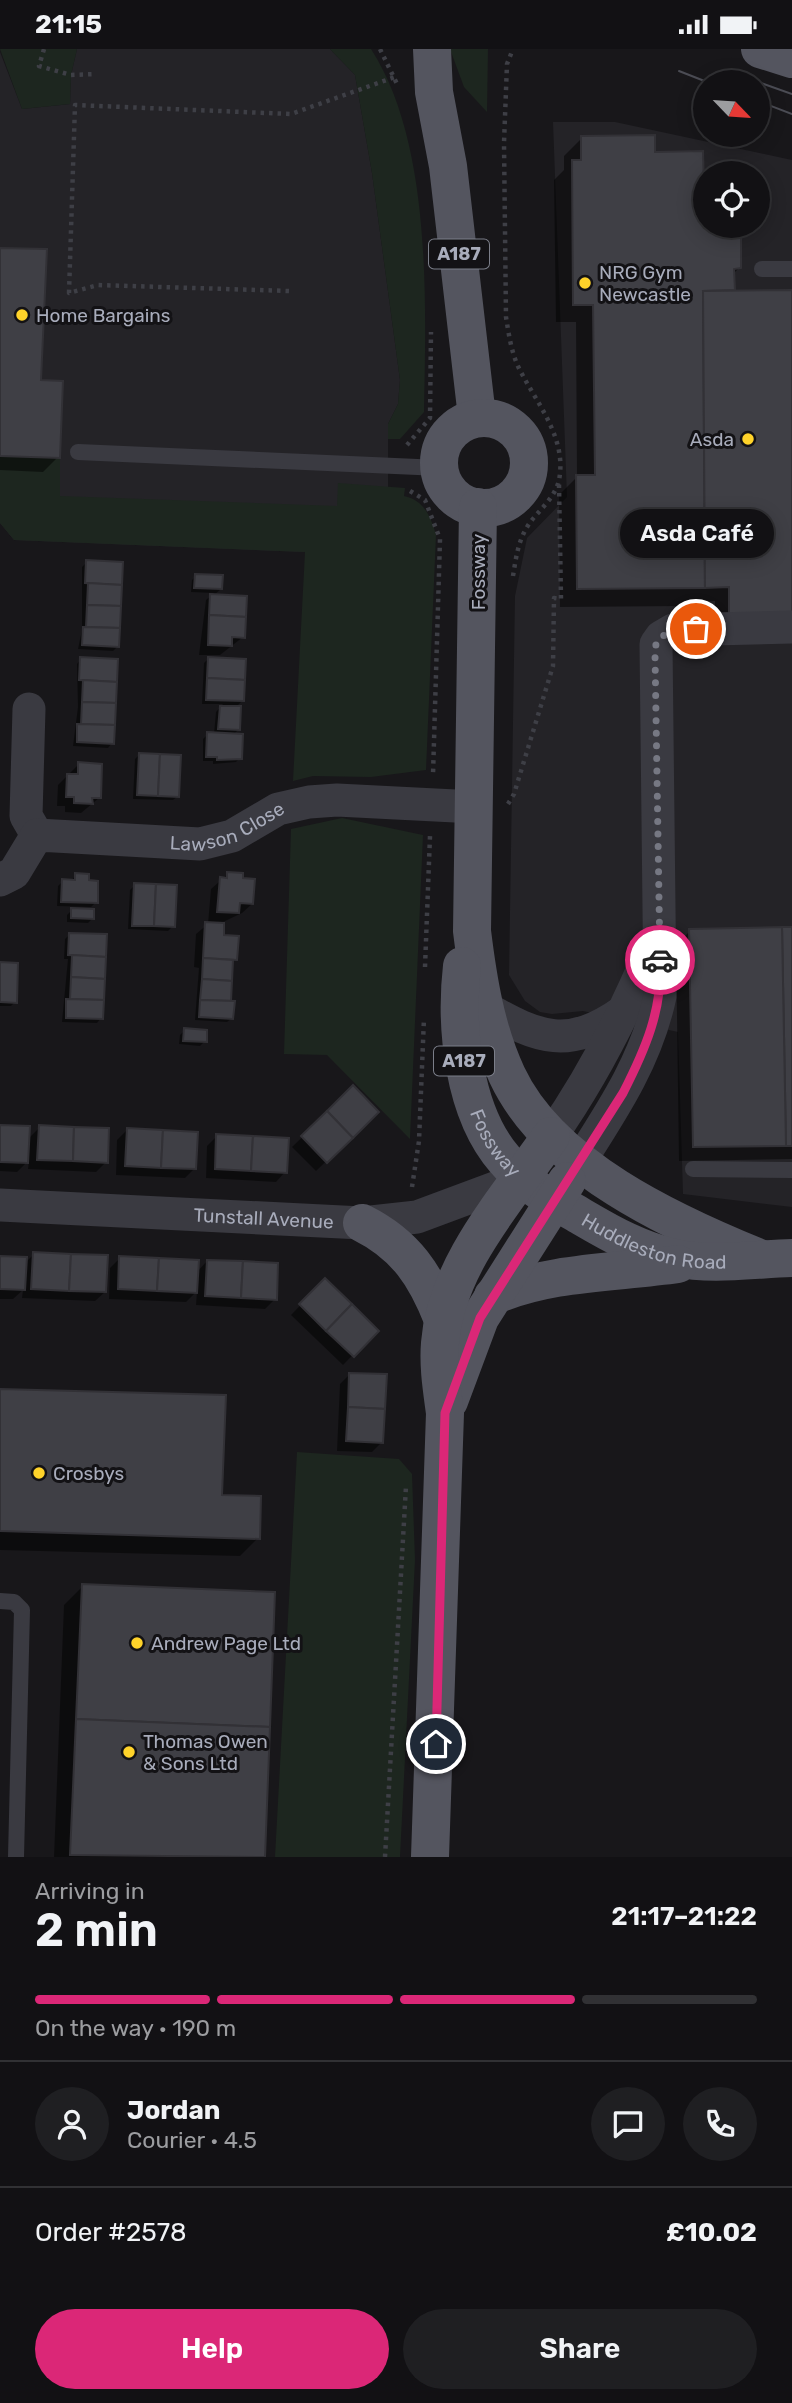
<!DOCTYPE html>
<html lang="en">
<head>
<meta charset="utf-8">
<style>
  :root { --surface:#121114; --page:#1f1f22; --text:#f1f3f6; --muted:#9c9da0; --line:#313134; --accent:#db2777 }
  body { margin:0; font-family:Rubik,sans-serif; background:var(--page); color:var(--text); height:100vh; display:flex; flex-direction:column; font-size:26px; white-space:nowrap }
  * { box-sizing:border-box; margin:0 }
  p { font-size:23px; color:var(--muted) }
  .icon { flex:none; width:38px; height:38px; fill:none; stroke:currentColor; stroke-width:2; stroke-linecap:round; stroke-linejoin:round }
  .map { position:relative; height:1808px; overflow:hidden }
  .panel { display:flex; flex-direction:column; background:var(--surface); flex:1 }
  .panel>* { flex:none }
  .needle { width:46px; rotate:115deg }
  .tools { position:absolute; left:693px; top:21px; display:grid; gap:14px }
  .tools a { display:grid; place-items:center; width:77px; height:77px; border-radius:50%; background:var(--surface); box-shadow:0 4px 18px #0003,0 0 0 2px var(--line); font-size:35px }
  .pin { position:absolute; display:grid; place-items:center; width:60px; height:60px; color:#fff; margin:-30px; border:4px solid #fff; border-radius:50%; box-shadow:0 2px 7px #0007 }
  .courier { position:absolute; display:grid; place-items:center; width:70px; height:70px; margin:-35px; border:5px solid #db2777; border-radius:50%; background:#fff; color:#222; box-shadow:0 2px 9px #0007 }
  .bubble { position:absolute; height:49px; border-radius:24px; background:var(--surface); box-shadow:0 4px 18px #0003,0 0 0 2px var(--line); font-size:23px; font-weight:600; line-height:49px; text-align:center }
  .summary em { font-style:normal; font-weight:600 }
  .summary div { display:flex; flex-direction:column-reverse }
  .summary { display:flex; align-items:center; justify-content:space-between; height:119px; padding:0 35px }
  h1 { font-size:46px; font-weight:600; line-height:52px }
  .bar { display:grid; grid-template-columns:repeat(4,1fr); gap:10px 7px; align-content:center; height:84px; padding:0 35px }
  .bar i { height:9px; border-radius:5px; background:var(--line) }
  .bar .on { background:var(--accent) }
  .bar p { grid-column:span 4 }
  .line { display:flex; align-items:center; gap:18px; padding:0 35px; border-top:2px solid var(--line) }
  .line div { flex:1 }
  .round { display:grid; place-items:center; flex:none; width:74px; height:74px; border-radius:37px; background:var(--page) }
  .primary-button { display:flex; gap:14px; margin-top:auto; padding:14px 35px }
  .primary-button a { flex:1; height:80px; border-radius:42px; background:var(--accent); color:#fff; font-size:28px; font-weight:600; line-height:80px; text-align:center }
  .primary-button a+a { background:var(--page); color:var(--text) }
  .status { display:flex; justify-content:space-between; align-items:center; height:49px; padding:0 35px; background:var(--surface); direction:ltr }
  .status svg { height:19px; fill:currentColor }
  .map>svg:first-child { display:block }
</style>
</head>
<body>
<div class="status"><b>21:15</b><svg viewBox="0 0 49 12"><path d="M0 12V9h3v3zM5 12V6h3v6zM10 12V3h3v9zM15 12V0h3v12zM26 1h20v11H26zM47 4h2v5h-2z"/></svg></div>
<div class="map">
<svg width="792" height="1808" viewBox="0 0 792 1808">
  <rect width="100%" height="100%" fill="#18171a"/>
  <g fill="#242327" fill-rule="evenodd">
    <polygon points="77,0 330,0 355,26 372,124 400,331 398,355 388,375 388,510 305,503 14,491 0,474 0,3 22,60 70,55 71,26"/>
    <path d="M553 73H615L792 111V1158L683 1145 678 983 583 962 552 965 540 963 525 952 509 926 515 547 527 489 567 448ZM705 124H758V177H705Z"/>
  </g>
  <g fill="#1d261f">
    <polygon points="0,0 77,0 71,26 70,55 22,60"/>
    <path d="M330 0H371C432 94 426 254 424 363L400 390H388V375L398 355 400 331 372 124 355 26Z"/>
    <polygon points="450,0 488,0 487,63 464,38"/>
    <path d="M0 407 60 409V447L337 457 338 434 405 439 404 447C424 451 431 468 436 486L426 721 371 728 313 727 293 732 305 503 14 491 0 474Z"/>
    <polygon points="342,769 423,786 410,1090 327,1006 284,1005 291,780"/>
    <polygon points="297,1403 399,1410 412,1425 415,1511 400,1808 275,1808"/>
  </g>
  <g fill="#0007">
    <polygon points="582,89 653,105 705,131 705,177 739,177 739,219 733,225 733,243 792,242 792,578 715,579 715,552 689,553 685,557 560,558 559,446 577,428 576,273 556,273 554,131 564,121 564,107"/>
    <polygon points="0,200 40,333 58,408 43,423 0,421"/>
    <polygon points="87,513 121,515 118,597 113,602 78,600 82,581 82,518"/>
    <polygon points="196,527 221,540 213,547 243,588 220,606 199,606 206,551 214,544 191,543 192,531"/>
    <polygon points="81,610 116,612 112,694 108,699 73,697 78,658 77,615"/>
    <polygon points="208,610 242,652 235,659 239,680 233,686 240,709 236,713 213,715 213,712 203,712 203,690 208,685 214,685 216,663 223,655 202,655 204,614"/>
    <polygon points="139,706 178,747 173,751 133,750 135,710"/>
    <polygon points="79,715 99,749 81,764 65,763 65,757 57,757 58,736"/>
    <polygon points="228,825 252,855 242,864 223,873 222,888 236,910 231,914 232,969 227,973 195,971 199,919 194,918 196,885 208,875 211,840"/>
    <polygon points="76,826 96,853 91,858 57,857 58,837 63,832 71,832"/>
    <polygon points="135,836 173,877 168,882 128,880 130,841"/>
    <polygon points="72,861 92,870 88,874 67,873 67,866"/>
    <polygon points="792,880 792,1110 679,1112 676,896 690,882"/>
    <polygon points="70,885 105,887 101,969 97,974 62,973 68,910 64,910 65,890"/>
    <polygon points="0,915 15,953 11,957 0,957"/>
    <polygon points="185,981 205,992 200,997 179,995 180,986"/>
    <polygon points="353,1039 377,1063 316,1122 292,1098"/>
    <polygon points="0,1077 28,1090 40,1078 106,1113 96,1123 28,1120 29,1111 17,1123 0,1122"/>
    <polygon points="127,1081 195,1119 185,1129 116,1126 117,1091"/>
    <polygon points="217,1087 285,1123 276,1133 206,1129 207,1097"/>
    <polygon points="34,1205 105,1243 95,1252 22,1249 23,1241 13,1250 0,1250 0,1208 24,1215"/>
    <polygon points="120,1209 196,1224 207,1212 275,1250 265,1260 196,1256 197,1242 186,1253 109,1250 110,1219"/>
    <polygon points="325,1231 376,1282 343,1316 291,1266"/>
    <polygon points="350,1325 382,1393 372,1403 337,1402 340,1335"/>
    <polygon points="0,1342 221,1448 258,1489 240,1507 0,1501"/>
    <polygon points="83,1537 274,1545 263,1808 54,1808 64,1556"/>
  </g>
  <g fill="#3f3f45" stroke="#323136" stroke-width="2">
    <polygon points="655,86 655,103 703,102 705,177 741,177 741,219 734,220 735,241 703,242 705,539 577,540 576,426 595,426 593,256 573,256 572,111 581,111 581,87"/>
    <polygon points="0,199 47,200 41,331 63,332 60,409 0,407"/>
    <polygon points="792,241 792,564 729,565 729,538 705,539 703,242"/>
    <polygon points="86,511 123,513 122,536 85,534"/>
    <polygon points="195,525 223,526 222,540 194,539"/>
    <polygon points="88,534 122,536 121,557 87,556"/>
    <polygon points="210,545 247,547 246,568 209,566"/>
    <polygon points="87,556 121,557 120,579 86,578"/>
    <polygon points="209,566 246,568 245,589 232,588 232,597 208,596"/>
    <polygon points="83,578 120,579 119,598 82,596"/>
    <polygon points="80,608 118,610 117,633 79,631"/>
    <polygon points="208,608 246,610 245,631 207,629"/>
    <polygon points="207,629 245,631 244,652 206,651"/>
    <polygon points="83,631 117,633 116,654 82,653"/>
    <polygon points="82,653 116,654 115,676 81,675"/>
    <polygon points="220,657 241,657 240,681 218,680"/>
    <polygon points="77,675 115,676 114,695 77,693"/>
    <polygon points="207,683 243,685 242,710 217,711 217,708 206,708"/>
    <polygon points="139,704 160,705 158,747 137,746"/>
    <polygon points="160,705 181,706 179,748 158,747"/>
    <polygon points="78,713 102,715 101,749 92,749 93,755 74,754 74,748 66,748 67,725 78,725"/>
    <polygon points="227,823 243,824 243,829 255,830 253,855 240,854 239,864 217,863 220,828 227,829"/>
    <polygon points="75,824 89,825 89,831 98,832 98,854 61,853 62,830 75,831"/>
    <polygon points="134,834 156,835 154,877 132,877"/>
    <polygon points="156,835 177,836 175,878 154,877"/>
    <polygon points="71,859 94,860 94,870 71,869"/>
    <polygon points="205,873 224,874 224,886 239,887 237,911 203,909"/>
    <polygon points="782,878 792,878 792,1097 786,1097"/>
    <polygon points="782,878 786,1097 693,1098 689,880"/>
    <polygon points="69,884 107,885 106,908 68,906"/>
    <polygon points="72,906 106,908 105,930 71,928"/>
    <polygon points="203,909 233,911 232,932 202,930"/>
    <polygon points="0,913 18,914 17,954 0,953"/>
    <polygon points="71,928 105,930 104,951 70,950"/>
    <polygon points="202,930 232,932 231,952 200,951"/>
    <polygon points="66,950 104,951 103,970 66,969"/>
    <polygon points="200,951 235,952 233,970 199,968"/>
    <polygon points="184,979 207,981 207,993 183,992"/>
    <polygon points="353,1036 379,1063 353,1089 327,1062"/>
    <polygon points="327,1062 353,1089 327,1114 301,1087"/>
    <polygon points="0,1076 30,1077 28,1114 0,1113"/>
    <polygon points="39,1076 74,1078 73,1112 37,1111"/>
    <polygon points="74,1078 109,1079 108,1114 73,1112"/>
    <polygon points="127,1079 163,1081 161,1119 125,1117"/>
    <polygon points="163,1081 198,1083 196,1120 161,1119"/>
    <polygon points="216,1085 253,1087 251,1122 215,1120"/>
    <polygon points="253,1087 289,1089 287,1124 251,1122"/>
    <polygon points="33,1203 71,1205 69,1242 31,1240"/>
    <polygon points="71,1205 108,1206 106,1243 69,1242"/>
    <polygon points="0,1207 27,1208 25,1241 0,1240"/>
    <polygon points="119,1207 159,1209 157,1242 118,1240"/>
    <polygon points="159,1209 199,1211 197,1244 157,1242"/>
    <polygon points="207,1211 243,1212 241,1249 205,1247"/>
    <polygon points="243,1212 278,1214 277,1251 241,1249"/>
    <polygon points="325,1229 352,1255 326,1282 299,1255"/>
    <polygon points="352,1255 379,1282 354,1308 326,1282"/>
    <polygon points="349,1324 387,1325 385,1360 348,1358"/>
    <polygon points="0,1340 226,1346 222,1446 261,1447 260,1490 0,1482"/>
    <polygon points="348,1358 385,1360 383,1394 346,1392"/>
    <polygon points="82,1535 275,1543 270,1678 76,1670"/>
    <polygon points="76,1670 270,1678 265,1808 70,1806"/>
  </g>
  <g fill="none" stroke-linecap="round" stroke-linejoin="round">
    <g stroke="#3e3f46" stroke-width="4.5" stroke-dasharray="3.5 5" stroke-linecap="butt">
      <polyline points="44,0 39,17 71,26 96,25"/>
      <polyline points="380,0 398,37"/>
      <polyline points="289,242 98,236 69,244 75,56 291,65 395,28"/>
      <polyline points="407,396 430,369 431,283"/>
      <polyline points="410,442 425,451 440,490 433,726"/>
      <path d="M513 527C516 509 518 491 529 475 539 461 555 449 559 431 567 391 539 357 522 325 512 308 509 287 506 268L504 94 507 15 513 0"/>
      <polyline points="508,755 514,745 553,617 554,549 561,550 559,435"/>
      <polyline points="425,918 430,787"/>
      <polyline points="412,1138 419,1092 424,969"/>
      <polyline points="385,1808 406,1437"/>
    </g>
    <g stroke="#3a3a41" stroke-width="16">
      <polyline points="762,220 792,220"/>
      <polyline points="78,403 440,419"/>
      <polyline points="693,1120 792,1121"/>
      <polyline points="0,1552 14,1553 22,1561 16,1808"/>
    </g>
    <g stroke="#3a3a41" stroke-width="33">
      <polyline points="29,660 26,767 37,786"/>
      <path id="s1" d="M0 831 14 824 37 786 200 795 232 787 278 760 309 753 337 751 475 758"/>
      <path d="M484 958C539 990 569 1001 624 962"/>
      <path d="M551 1087C593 1027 626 962 654 894"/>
      <path d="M580 1112C614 1059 647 1009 660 947L656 595 661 588 673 581 792 578"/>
      <path id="s2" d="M0 1156 362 1174 417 1168 522 1129"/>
    </g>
    <g stroke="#54555f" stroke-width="38">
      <polyline points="432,0 434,43 448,117 477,368"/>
      <polyline points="760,0 792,10"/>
      <circle cx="484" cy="414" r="45"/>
      <path d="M478 458 472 882C478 931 486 981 507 1026 550 1118 673 1174 762 1210"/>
      <path id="s3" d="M462 917C455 978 463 1063 505 1111 525 1136 555 1152 582 1168 611 1185 641 1202 675 1209 713 1217 753 1210 792 1209"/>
      <path d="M362 1174C406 1196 426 1227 443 1271"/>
      <path d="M493 1247C552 1222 616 1224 678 1215"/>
      <polyline points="449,1352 480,1269 567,1132"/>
      <path d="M430 1808 445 1364C442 1341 438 1318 440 1294 446 1216 508 1149 551 1087"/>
    </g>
    <g stroke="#4b4c54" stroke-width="2">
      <polyline points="679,22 707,33"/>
      <polyline points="740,27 757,33"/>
      <polyline points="758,33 792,45"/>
      <polyline points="758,52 792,65"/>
    </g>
  </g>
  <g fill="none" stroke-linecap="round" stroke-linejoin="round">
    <polyline stroke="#767883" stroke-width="7" stroke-dasharray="0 12.6" points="660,911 655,605 656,595 667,583 696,580"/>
    <path stroke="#db2777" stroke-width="9" d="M436 1695 445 1364 480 1269 623 1044C645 1001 663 960 660 911"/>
  </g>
  <g fill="#ffd32a" stroke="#131215" stroke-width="2.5">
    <circle cx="585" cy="234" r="7"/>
    <circle cx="22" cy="266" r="7"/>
    <circle cx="748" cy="390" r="7"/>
    <circle cx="39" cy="1424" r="7"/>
    <circle cx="137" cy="1594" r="7"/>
    <circle cx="129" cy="1703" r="7"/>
  </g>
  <g text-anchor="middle" stroke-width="6" stroke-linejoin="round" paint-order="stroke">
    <g fill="#131215" stroke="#7b7e89" stroke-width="2">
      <rect x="429" y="190.5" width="60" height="29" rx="5"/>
      <rect x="434" y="997.5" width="60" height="29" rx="5"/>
    </g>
    <g font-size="18" font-weight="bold" fill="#a8acbb">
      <text x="459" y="211">A187</text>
      <text x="464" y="1018">A187</text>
    </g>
    <g font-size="19" fill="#a8acbb" stroke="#131215" text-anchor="start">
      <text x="599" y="230">NRG Gym<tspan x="599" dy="22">Newcastle</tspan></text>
      <text x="36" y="273">Home Bargains</text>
      <text x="734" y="397" text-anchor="end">Asda</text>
      <text x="53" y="1431">Crosbys</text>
      <text x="151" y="1601">Andrew Page Ltd</text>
      <text x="143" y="1699">Thomas Owen<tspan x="143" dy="22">&amp; Sons Ltd</tspan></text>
    </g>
    <g font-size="19" fill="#a8acbb" stroke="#131215">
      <text transform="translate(478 523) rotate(-90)" y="7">Fossway</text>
      <text dy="7" stroke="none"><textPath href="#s1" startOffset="254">Lawson Close</textPath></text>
      <text dy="7" stroke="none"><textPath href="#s3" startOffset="184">Fossway</textPath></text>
      <text dy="7" stroke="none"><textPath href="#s2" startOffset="264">Tunstall Avenue</textPath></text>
      <text dy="7" stroke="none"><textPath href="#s3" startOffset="378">Huddleston Road</textPath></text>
    </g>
  </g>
</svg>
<div class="tools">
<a><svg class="needle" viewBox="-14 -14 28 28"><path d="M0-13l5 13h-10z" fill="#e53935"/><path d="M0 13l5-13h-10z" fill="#9c9da0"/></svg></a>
<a><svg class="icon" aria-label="locate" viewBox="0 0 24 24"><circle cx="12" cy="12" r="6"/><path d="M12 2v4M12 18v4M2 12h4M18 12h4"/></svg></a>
</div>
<div class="pin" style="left:696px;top:580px;background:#ea580c"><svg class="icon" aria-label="bag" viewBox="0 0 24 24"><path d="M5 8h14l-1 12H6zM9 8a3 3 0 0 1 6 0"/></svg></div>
<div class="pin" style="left:436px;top:1695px;background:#1f2937"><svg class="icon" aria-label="home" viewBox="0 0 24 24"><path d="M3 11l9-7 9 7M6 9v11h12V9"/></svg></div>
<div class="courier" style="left:660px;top:911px"><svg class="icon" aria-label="car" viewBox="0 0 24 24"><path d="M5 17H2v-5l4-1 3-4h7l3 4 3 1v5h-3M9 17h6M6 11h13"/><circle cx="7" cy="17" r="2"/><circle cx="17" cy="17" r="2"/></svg></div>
<div class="bubble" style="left:620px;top:460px;width:154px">Asda Café</div>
</div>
<section class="panel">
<div class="summary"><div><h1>2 min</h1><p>Arriving in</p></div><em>21:17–21:22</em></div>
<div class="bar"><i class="on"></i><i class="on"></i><i class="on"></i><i></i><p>On the way · 190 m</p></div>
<div class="line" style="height:126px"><a class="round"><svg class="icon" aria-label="person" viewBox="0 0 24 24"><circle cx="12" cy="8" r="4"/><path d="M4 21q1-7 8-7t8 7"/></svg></a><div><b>Jordan</b><p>Courier · 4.5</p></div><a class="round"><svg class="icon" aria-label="chat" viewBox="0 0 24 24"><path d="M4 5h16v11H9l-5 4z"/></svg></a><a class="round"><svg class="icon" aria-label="phone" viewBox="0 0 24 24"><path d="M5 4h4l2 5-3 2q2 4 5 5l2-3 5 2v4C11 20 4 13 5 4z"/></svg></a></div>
<div class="line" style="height:91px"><div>Order #2578</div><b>£10.02</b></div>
<div class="primary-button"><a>Help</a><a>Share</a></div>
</section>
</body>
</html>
